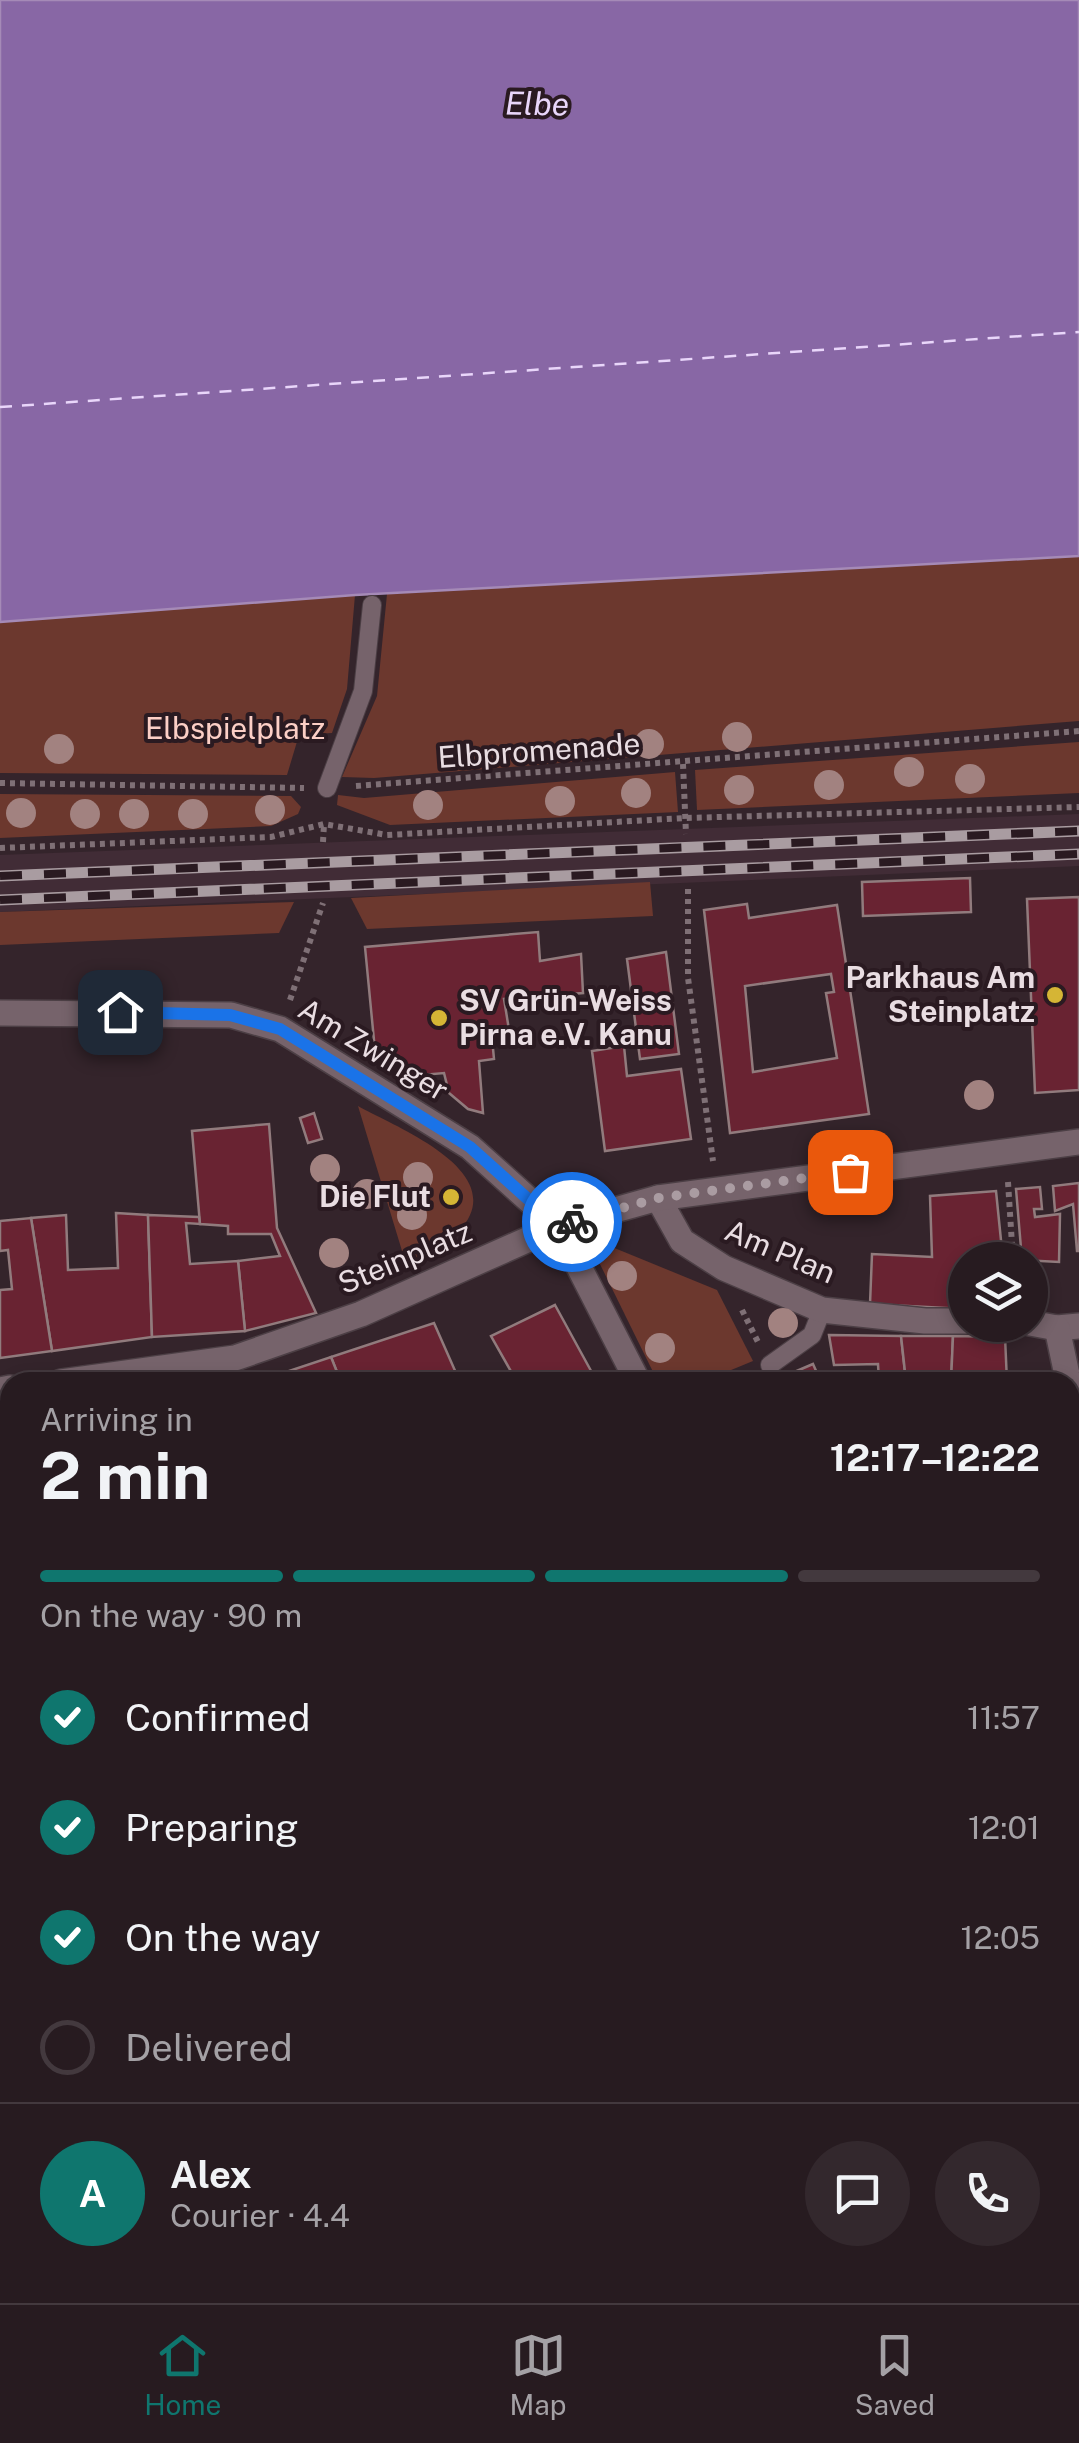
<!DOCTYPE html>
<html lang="en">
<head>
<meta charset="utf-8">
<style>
  :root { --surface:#271b20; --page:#33282d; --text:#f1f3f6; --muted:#a4a1a5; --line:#43393e; --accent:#0f766e }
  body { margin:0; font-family:"Public Sans",sans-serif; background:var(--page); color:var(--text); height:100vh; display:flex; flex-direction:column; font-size:38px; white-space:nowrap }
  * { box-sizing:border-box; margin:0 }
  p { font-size:32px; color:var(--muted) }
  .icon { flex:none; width:55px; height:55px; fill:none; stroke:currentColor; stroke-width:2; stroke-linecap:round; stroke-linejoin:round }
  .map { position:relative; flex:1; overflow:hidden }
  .sheet { position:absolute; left:0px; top:1372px; width:1080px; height:932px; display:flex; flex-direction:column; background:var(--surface); border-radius:30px 30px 0 0; box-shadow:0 5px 15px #0003,0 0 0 2px var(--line) }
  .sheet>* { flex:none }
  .fabs { position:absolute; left:948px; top:1242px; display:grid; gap:20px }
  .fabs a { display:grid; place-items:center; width:100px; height:100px; border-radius:50%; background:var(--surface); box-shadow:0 5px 15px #0003,0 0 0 2px var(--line); font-size:50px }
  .pin { position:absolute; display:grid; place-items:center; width:85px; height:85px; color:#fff; margin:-42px; border-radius:20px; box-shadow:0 5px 15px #0006 }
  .courier { position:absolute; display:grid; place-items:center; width:100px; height:100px; margin:-50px; border:8px solid #1a73e8; border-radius:50%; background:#fff; color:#222; box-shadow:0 2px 12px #0007 }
  .head em { font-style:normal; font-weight:700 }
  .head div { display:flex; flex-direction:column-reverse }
  .head { display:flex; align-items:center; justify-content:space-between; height:170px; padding:0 40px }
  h1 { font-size:65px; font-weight:700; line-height:75px }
  .bar { display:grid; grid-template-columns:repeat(4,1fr); gap:15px 10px; align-content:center; height:120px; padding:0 40px }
  .bar i { height:12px; border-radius:8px; background:var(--line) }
  .bar .selected { background:var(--accent) }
  .bar p { grid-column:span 4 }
  .line { display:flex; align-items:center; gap:25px; padding:0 40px; border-top:2px solid var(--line) }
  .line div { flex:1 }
  .round { display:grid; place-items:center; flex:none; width:105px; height:105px; border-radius:52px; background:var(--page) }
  ol { padding:0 40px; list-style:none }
  li { display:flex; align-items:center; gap:30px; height:110px }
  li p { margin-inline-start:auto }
  li .icon { padding:10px; border-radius:50%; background:var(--accent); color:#fff; stroke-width:4 }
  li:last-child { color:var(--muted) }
  li i { width:55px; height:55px; border:5px solid var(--line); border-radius:50% }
  .tab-bar { display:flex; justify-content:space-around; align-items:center; height:140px; border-top:2px solid var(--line); background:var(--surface); font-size:28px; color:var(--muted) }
  .tab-bar a { display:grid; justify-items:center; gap:5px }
  .tab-bar .selected { color:var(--accent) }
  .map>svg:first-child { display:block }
</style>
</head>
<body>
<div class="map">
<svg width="1079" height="2303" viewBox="0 0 1079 2303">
  <rect width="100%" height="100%" fill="#34242b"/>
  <polygon fill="#412c36" points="1079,814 1079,866 0,912 0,855"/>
  <g fill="#6c382e">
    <polygon points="1079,556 1079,721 374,778 342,777 377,696 387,594"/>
    <polygon points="355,595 347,689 332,733 299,735 287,775 0,773 0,622"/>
    <polygon points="1079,742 1079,793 697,810 695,770"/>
    <polygon points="675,772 678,812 390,825 337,805 338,795 364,798"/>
    <polygon points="0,794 291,796 301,807 298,814 271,826 0,838"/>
    <polygon points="650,882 653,916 367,929 351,898"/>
    <polygon points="294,902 279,933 0,945 0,912"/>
    <path d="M358 1106C395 1127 514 1172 459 1231 446 1245 422 1255 406 1264Z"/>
    <polygon points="612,1247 717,1290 753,1361 702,1382 658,1382 595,1254"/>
    <polygon points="1070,2004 1079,2004 1079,2099 1070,2100"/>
    <polygon points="98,2295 433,2295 447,2303 101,2303"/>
  </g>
  <polygon fill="#894235" points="1079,1944 1079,2004 1070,2004 1070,1945"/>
  <polygon fill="#8867a5" stroke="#a58ab7" stroke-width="2.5" points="0,0 1079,0 1079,556 355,595 0,622"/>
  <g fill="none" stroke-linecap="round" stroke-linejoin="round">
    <polyline stroke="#e9d6fa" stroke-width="2.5" stroke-dasharray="12 10" stroke-linecap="butt" points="0,407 1079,332"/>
  </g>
  <g fill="#692332" stroke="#917b7d" stroke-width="2.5" fill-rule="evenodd">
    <polygon points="970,878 971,912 863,916 862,882"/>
    <polygon points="1079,897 1079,1090 1035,1093 1027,899"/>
    <path d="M747 904 749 918 837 905 869 1114 730 1133 704 910ZM831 974 834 992 826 993 837 1058 753 1072 745 986Z"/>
    <polygon points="538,932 540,961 581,954 583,993 504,999 510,1036 492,1038 494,1059 479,1061 483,1113 468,1109 449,1093 444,1073 399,1077 395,1058 376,1061 365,947"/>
    <polygon points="666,952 679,1054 640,1059 627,959"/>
    <polygon points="624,1046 627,1076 681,1069 691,1139 605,1151 592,1051"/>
    <polygon points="314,1113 322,1139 308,1143 300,1118"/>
    <polygon points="269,1124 277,1228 316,1313 245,1331 238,1261 280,1256 271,1234 228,1234 228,1226 200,1224 192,1131"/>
    <polygon points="1079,1183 1079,1251 1077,1251 1073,1204 1055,1211 1053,1186"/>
    <polygon points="1040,1187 1042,1209 1034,1209 1035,1217 1060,1214 1059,1262 1022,1260 1016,1189"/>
    <polygon points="996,1191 1003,1260 965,1260 965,1309 870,1304 872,1254 932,1257 930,1196"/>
    <polygon points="116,1213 148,1215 152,1337 52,1351 31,1218 66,1215 68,1270 118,1268"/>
    <polygon points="148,1215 199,1217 200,1224 186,1223 190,1264 238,1261 245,1331 152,1337"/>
    <polygon points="31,1218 52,1351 0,1358 0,1290 12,1289 8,1250 0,1251 0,1221"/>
    <polygon points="555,1305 596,1380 517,1382 491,1336"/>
    <polygon points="434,1323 460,1382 341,1382 331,1357"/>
    <polygon points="829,1335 901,1336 906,1382 879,1382 878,1364 834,1365"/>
    <polygon points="901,1336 953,1336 951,1382 906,1381"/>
    <polygon points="953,1336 1005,1337 1007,1382 951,1382"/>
    <polygon points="331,1357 341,1382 256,1382"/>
    <polygon points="813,1364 821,1382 771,1382"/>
    <polygon points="10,1442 10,1556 0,1556 0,1444"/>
    <polygon points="0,1556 10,1556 10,1597 0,1598"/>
    <polygon points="7,1597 10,1677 0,1678 0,1598"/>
    <polygon points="10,1677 10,1760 0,1762 0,1678"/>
    <polygon points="10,1774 10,1856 0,1857 0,1776"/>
    <polygon points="10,1856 10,1942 0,1944 0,1857"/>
    <polygon points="1070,2132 1079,2133 1079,2274 1070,2274"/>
    <polygon points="0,2173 10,2204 10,2237 0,2240"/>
    <polygon points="10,2237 10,2295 54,2295 59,2303 0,2303 0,2240"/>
    <polygon points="554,2295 608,2295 607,2303 553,2303"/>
    <polygon points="608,2295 665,2295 666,2303 607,2303"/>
  </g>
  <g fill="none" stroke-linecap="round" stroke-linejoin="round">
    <defs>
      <g id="service">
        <polyline points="327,788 363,691 372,605"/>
        <polyline points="770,1365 812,1335 822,1310"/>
        <polyline points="0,1765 10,1764"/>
        <polyline points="1070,2292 1079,2293"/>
        <polyline points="700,2303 700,2295"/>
        <polyline points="871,2303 871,2295"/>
      </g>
      <g id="minor">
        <polyline points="0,1013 231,1015 280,1029 470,1147 558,1226 638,1382"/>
        <polyline points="658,1198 682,1241 724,1268 822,1310 925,1321 965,1321"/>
        <polyline points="1030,1323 1057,1328 1079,1326"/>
        <polyline points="1057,1328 1067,1375 1079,1390"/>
        <polyline points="61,1382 235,1358 361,1314 558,1226 658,1198 1079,1142"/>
        <polyline points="0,1390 10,1388"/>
        <polyline points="0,2066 10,2060"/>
        <polyline points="0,2129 10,2149"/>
        <polyline points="78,2295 81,2303"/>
      </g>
    </defs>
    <use href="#service" stroke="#4c3f45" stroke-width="20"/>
    <use href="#minor" stroke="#4c3f45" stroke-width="28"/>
    <g stroke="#7f7076" stroke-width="6" stroke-dasharray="5 5" stroke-linecap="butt">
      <polyline points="683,764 686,834"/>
      <polyline points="0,783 304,788"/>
      <polyline points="356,786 1079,731"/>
      <polyline points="323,842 324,824"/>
      <polyline points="0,848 271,837 324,824 387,835 685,818 1079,807"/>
      <polyline points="688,889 688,978 713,1161"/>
      <polyline points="290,1000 323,903"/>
      <polyline points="1008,1182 1013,1260"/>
      <polyline points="742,1310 759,1344"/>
      <polyline points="729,1382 748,1374"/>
      <polyline points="1070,2056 1079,2054"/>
      <polyline points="182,2295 182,2303"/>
      <polyline points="299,2295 306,2303"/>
      <polyline points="470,2295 482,2303"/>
      <polyline points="536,2295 538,2303"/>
      <polyline points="999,2295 999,2303"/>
    </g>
    <use href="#service" stroke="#76636b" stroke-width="18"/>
    <use href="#minor" stroke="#76636b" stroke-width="25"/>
    <defs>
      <g id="rail">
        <polyline points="0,876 1079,831"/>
        <polyline points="0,900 1079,854"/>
      </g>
    </defs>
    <use href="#rail" stroke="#a99ca1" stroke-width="11"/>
    <use href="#rail" stroke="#2a1a21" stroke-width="8" stroke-dasharray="22" stroke-linecap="butt"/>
  </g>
  <g fill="#a28280">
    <circle cx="737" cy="737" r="15"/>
    <circle cx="649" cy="744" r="15"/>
    <circle cx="59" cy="749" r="15"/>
    <circle cx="909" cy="772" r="15"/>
    <circle cx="970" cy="779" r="15"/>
    <circle cx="829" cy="785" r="15"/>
    <circle cx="739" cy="790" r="15"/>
    <circle cx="636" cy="793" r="15"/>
    <circle cx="560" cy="801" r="15"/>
    <circle cx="428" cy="805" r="15"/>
    <circle cx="270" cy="810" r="15"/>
    <circle cx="21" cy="813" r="15"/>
    <circle cx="85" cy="814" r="15"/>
    <circle cx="134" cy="814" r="15"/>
    <circle cx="193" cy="814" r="15"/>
    <circle cx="979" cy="1095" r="15"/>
    <circle cx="325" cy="1169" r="15"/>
    <circle cx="418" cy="1177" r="15"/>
    <circle cx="367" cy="1194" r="15"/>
    <circle cx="412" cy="1215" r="15"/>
    <circle cx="334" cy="1253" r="15"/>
    <circle cx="622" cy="1276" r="15"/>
    <circle cx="783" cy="1323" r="15"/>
    <circle cx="660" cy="1348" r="15"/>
  </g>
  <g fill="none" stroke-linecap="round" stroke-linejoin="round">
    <polyline stroke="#aa9ca2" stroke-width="10" stroke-dasharray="0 18" points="572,1222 658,1198 850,1172"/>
    <polyline stroke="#1a73e8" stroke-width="12" points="120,1012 230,1015 280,1029 470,1147 558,1226 572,1222"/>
  </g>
  <g fill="#d5b535" stroke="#2a1a21" stroke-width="4">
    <circle cx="1055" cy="995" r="10"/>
    <circle cx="439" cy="1018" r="10"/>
    <circle cx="451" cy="1197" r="10"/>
  </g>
  <g text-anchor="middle" stroke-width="8" stroke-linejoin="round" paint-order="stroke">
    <g font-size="30" fill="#fccfc6" stroke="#2a1a21">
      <text x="235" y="739">Elbspielplatz</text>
    </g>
    <g font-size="30" fill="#e9dde2" stroke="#2a1a21">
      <text transform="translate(539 751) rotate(-4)" y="10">Elbpromenade</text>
      <text transform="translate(373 1050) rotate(31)" y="10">Am Zwinger</text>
      <text transform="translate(780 1252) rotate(23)" y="10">Am Plan</text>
      <text transform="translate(405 1258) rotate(-23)" y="10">Steinplatz</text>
    </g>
    <g font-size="30" font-weight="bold" fill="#e9dde2" stroke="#2a1a21" text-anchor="end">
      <text x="1035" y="988">Parkhaus Am<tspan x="1035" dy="34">Steinplatz</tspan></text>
      <text x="459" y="1011" text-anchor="start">SV Grün-Weiss<tspan x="459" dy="34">Pirna e.V. Kanu</tspan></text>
      <text x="431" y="1207">Die Flut</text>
    </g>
    <g font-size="32" font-style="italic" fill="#e9d6fa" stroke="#2a1a21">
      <text transform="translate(537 104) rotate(1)" y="11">Elbe</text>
    </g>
  </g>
</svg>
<div class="fabs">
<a><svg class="icon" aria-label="layers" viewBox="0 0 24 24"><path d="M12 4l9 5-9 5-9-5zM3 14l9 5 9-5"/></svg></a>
</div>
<div class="pin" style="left:850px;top:1172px;background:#ea580c"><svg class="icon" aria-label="bag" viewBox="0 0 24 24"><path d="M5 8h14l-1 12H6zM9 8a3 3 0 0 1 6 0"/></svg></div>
<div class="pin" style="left:120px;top:1012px;background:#1f2937"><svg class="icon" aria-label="home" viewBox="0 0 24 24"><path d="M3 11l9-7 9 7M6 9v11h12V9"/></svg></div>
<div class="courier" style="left:572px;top:1222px"><svg class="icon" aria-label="bike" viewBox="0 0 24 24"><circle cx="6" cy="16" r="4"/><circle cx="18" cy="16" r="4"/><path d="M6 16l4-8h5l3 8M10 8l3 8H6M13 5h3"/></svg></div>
<section class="sheet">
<div class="head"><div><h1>2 min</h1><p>Arriving in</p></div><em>12:17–12:22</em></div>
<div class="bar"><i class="selected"></i><i class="selected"></i><i class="selected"></i><i></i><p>On the way · 90 m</p></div>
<ol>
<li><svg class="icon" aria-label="check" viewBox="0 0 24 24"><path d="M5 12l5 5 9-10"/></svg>Confirmed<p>11:57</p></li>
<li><svg class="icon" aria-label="check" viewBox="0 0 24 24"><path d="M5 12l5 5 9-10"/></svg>Preparing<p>12:01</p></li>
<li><svg class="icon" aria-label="check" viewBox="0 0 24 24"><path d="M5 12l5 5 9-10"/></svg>On the way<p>12:05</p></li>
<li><i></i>Delivered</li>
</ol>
<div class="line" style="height:180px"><b class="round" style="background:var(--accent);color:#fff">A</b><div><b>Alex</b><p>Courier · 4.4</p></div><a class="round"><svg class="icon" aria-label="chat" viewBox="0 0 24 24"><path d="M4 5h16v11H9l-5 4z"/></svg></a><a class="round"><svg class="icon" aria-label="phone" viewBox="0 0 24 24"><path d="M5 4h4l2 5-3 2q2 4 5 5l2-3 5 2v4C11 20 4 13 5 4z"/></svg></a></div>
</section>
</div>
<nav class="tab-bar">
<a class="selected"><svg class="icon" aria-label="home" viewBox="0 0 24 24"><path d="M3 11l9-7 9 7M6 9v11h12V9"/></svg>Home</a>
<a><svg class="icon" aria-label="map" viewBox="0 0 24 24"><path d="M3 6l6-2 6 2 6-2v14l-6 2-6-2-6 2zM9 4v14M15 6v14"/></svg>Map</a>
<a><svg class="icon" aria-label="saved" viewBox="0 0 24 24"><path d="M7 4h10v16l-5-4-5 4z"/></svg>Saved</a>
</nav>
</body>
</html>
